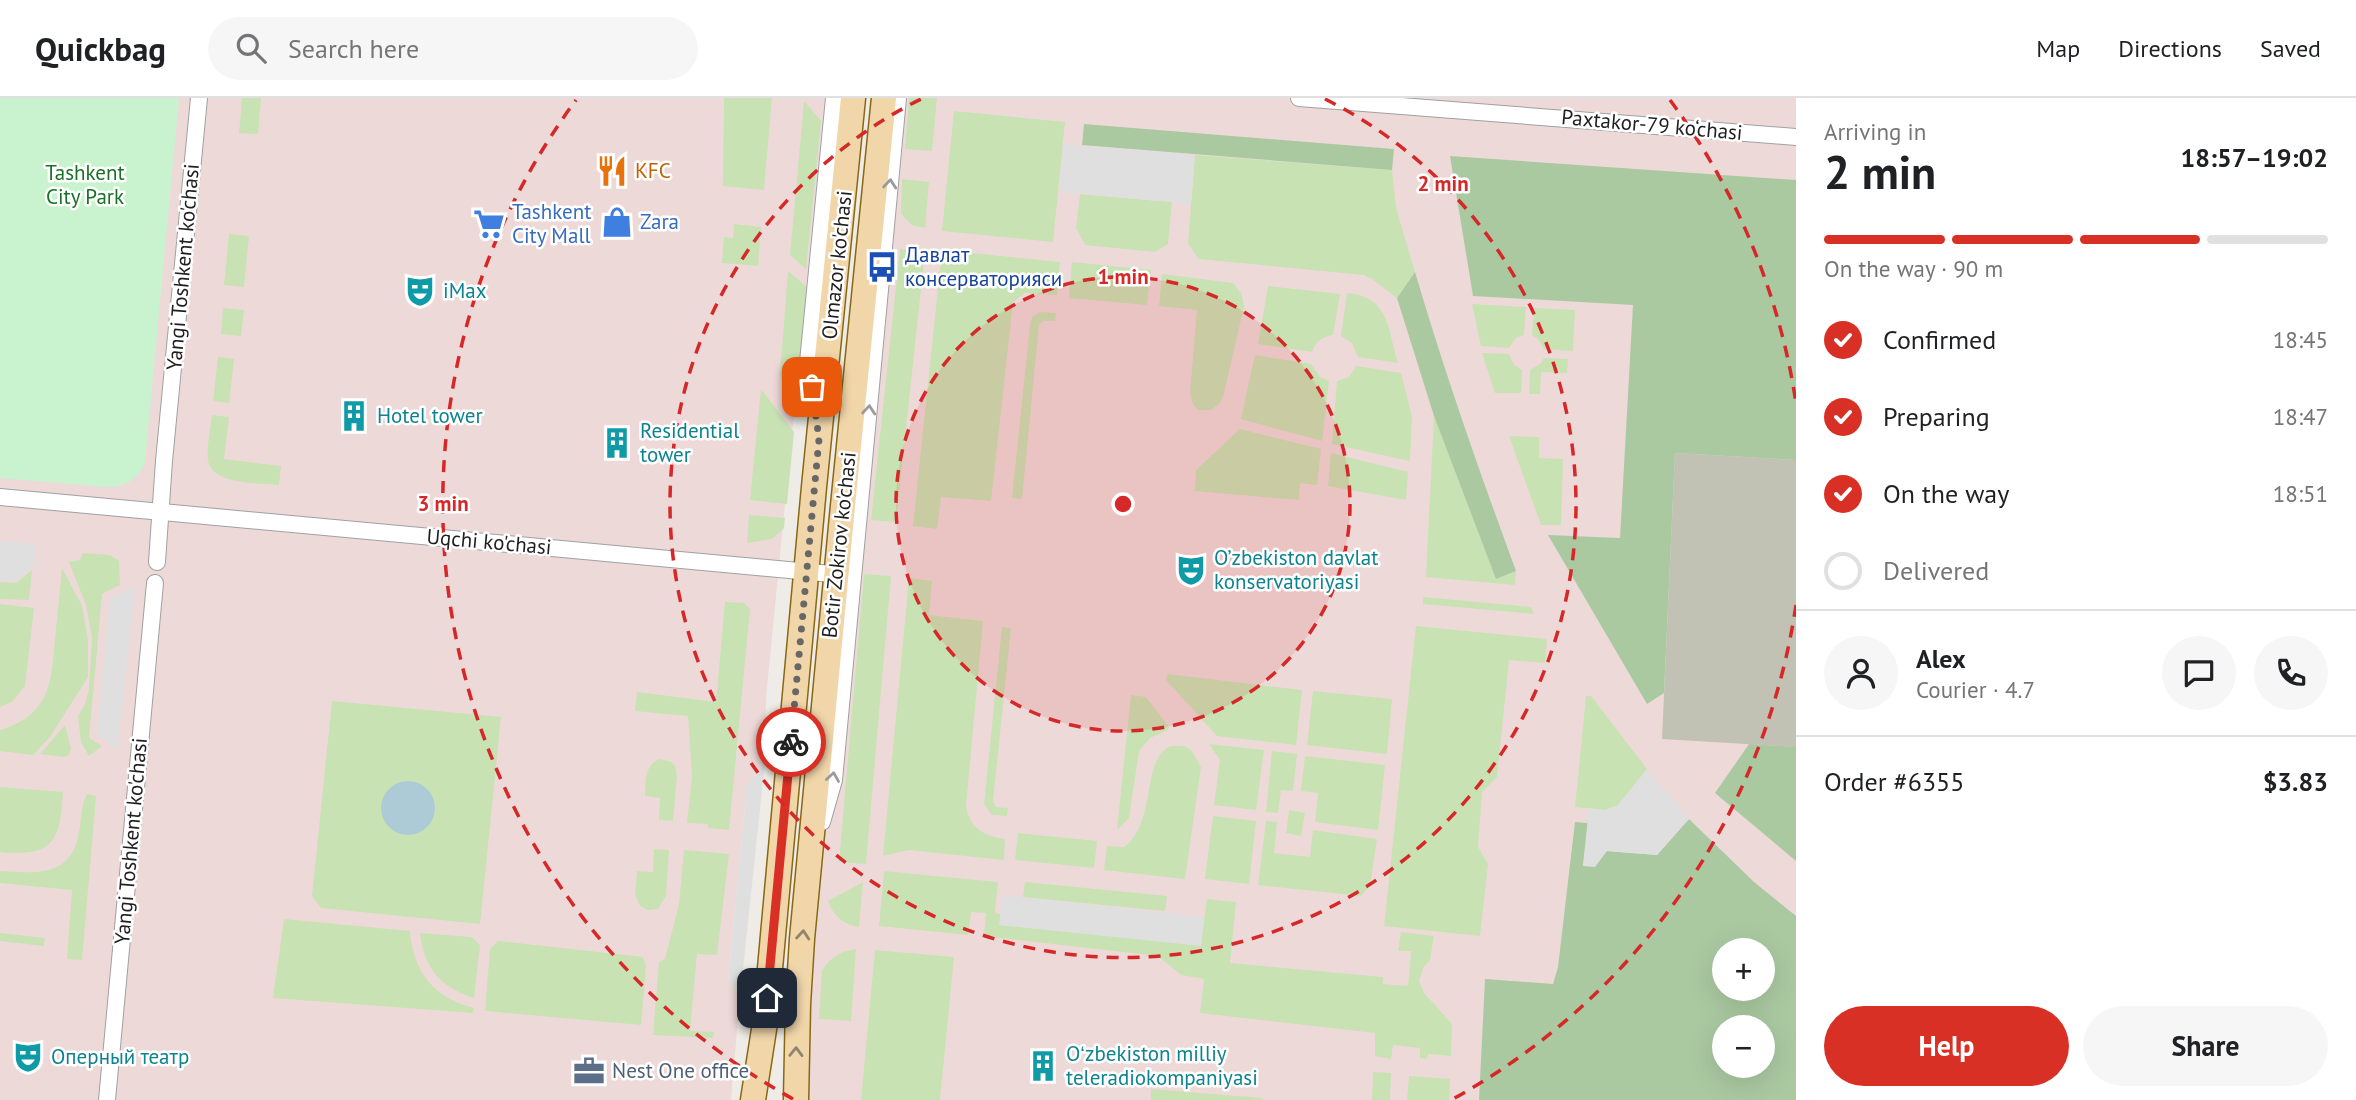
<!DOCTYPE html>
<html lang="en">
<head>
<meta charset="utf-8">
<style>
  :root { --surface:#fff; --page:#f6f6f6; --text:#202124; --muted:#757577; --line:#e0e0e0; --accent:#d93025 }
  body { margin:0; font-family:"PT Sans",sans-serif; background:var(--page); color:var(--text); height:100vh; display:flex; flex-direction:column; font-size:26px; white-space:nowrap }
  * { box-sizing:border-box; margin:0 }
  p { font-size:23px; color:var(--muted) }
  .icon { flex:none; width:38px; height:38px; fill:none; stroke:currentColor; stroke-width:2; stroke-linecap:round; stroke-linejoin:round }
  .map { position:relative; flex:1; overflow:hidden }
  .panel { display:flex; flex-direction:column; background:var(--surface); width:560px }
  .panel>* { flex:none }
  .buttons { position:absolute; left:1712px; top:840px; display:grid; gap:14px }
  .buttons a { display:grid; place-items:center; width:63px; height:63px; border-radius:50%; background:var(--surface); box-shadow:0 7px 28px #0002; font-size:35px }
  .pin { position:absolute; display:grid; place-items:center; width:60px; height:60px; color:#fff; margin:-30px; border-radius:14px; box-shadow:0 4px 10px #0006 }
  .courier { position:absolute; display:grid; place-items:center; width:70px; height:70px; margin:-35px; border:5px solid #d93025; border-radius:50%; background:#fff; color:#222; box-shadow:0 2px 9px #0007 }
  .headline em { font-style:normal; font-weight:700 }
  .headline div { display:flex; flex-direction:column-reverse }
  .headline { display:flex; align-items:center; justify-content:space-between; height:119px; padding:0 28px }
  h1 { font-size:46px; font-weight:700; line-height:52px }
  .bar { display:grid; grid-template-columns:repeat(4,1fr); gap:10px 7px; align-content:center; height:84px; padding:0 28px }
  .bar i { height:9px; border-radius:5px; background:var(--line) }
  .bar .on { background:var(--accent) }
  .bar p { grid-column:span 4 }
  .line { display:flex; align-items:center; gap:18px; padding:0 28px; border-top:2px solid var(--line) }
  .line div { flex:1 }
  .round { display:grid; place-items:center; flex:none; width:74px; height:74px; border-radius:37px; background:var(--page) }
  ol { padding:0 28px; list-style:none }
  li { display:flex; align-items:center; gap:21px; height:77px }
  li p { margin-inline-start:auto }
  li .icon { padding:7px; border-radius:50%; background:var(--accent); color:#fff; stroke-width:4 }
  li:last-child { color:var(--muted) }
  li i { width:38px; height:38px; border:4px solid var(--line); border-radius:50% }
  .primary-button { display:flex; gap:14px; margin-top:auto; padding:14px 28px }
  .primary-button a { flex:1; height:80px; border-radius:42px; background:var(--accent); color:#fff; font-size:28px; font-weight:700; line-height:80px; text-align:center }
  .primary-button a+a { background:var(--page); color:var(--text) }
  header { display:flex; align-items:center; gap:42px; box-sizing:border-box; height:98px; padding:0 35px; background:var(--surface); border-bottom:2px solid var(--line) }
  header strong { font-size:33px }
  nav { display:flex; gap:38px; margin-inline-start:auto; font-size:24px }
  .search { width:490px; height:63px; background:var(--page); display:flex; align-items:center; gap:18px; box-sizing:border-box; padding:0 24px; border-radius:38px; color:var(--muted); font-size:26px }
  main { display:flex; flex:1; min-height:0 }
  .map>svg:first-child { display:block }
</style>
</head>
<body>
<header>
<strong>Quickbag</strong>
<div class="search"><svg class="icon" aria-label="search" viewBox="0 0 24 24"><circle cx="10" cy="10" r="6"/><path d="M15 15l6 6"/></svg>Search here</div>
<nav><a>Map</a><a>Directions</a><a>Saved</a></nav>
</header>
<main>
<div class="map">
<svg width="1796" height="1002" viewBox="0 0 1796 1002">
  <rect width="100%" height="100%" fill="#efece7"/>
  <g fill="#eddad8" fill-rule="evenodd">
    <polygon points="0,0 825,0 766,600 765,664 747,688 728,883 740,899 731,1002 0,1002"/>
    <path d="M884 0H1796V1002H796ZM1724 852H1762V891H1724ZM1724 929H1762V968H1724Z"/>
  </g>
  <polygon fill="#c1c2b3" points="1675,355 1796,362 1796,649 1662,641"/>
  <g fill="#c8e2b3">
    <polygon points="242,0 261,0 258,36 239,35"/>
    <polygon points="724,0 772,0 764,92 723,88"/>
    <polygon points="909,0 937,0 932,53 905,51"/>
    <polygon points="804,3 821,23 806,171 790,157"/>
    <polygon points="954,13 1065,24 1053,144 942,133"/>
    <polygon points="1195,57 1392,72 1396,110 1415,174 1397,200 1372,181 1364,177 1199,161 1188,146"/>
    <polygon points="902,81 929,84 925,130 912,127 901,116"/>
    <polygon points="1080,96 1172,104 1168,146 1155,154 1085,147 1076,130"/>
    <polygon points="734,126 761,129 758,168 722,165 724,139 733,140"/>
    <polygon points="229,136 249,138 244,189 224,187"/>
    <polygon points="900,151 925,154 896,424 871,422"/>
    <polygon points="942,152 1060,164 1057,197 1025,195 1013,204 991,403 941,399 937,431 913,428"/>
    <polygon points="1072,164 1151,172 1147,207 1069,200"/>
    <polygon points="788,173 808,190 797,302 785,292 780,276"/>
    <polygon points="1162,176 1233,185 1241,195 1244,208 1224,295 1220,305 1211,312 1198,312 1193,306 1190,295 1197,212 1159,208"/>
    <path d="M1268 188 1340 196 1333 237C1323 238 1315 244 1312 254L1258 246Z"/>
    <path d="M1347 195C1389 198 1388 231 1398 265L1358 259 1352 245 1341 238Z"/>
    <polygon points="1472,206 1526,209 1524,237 1516,240 1509,250 1481,248"/>
    <polygon points="223,210 244,212 241,238 221,236"/>
    <polygon points="1534,210 1575,212 1573,253 1544,251 1538,241 1532,237"/>
    <polygon points="1040,214 1056,215 1055,223 1043,223 1039,227 1022,401 1012,400 1030,227 1032,219"/>
    <polygon points="1482,255 1509,256 1514,267 1522,272 1521,295 1495,295"/>
    <polygon points="1255,257 1311,266 1320,279 1329,283 1322,343 1241,321"/>
    <polygon points="218,259 234,261 229,305 213,303"/>
    <polygon points="1544,260 1568,261 1567,275 1541,274 1540,296 1529,296 1530,272 1540,266"/>
    <polygon points="1356,268 1401,275 1412,319 1410,363 1332,346 1337,283 1349,279"/>
    <polygon points="761,291 794,334 787,406 750,402"/>
    <path d="M212 317 229 319 224 361 281 368 279 387C260 385 213 387 208 363 206 349 211 331 212 317Z"/>
    <polygon points="1434,318 1496,481 1516,473 1515,487 1426,479"/>
    <polygon points="1240,331 1321,351 1317,387 1300,385 1299,402 1195,393 1196,372"/>
    <polygon points="1509,338 1539,339 1539,360 1563,361 1561,427 1541,427"/>
    <polygon points="1331,355 1408,374 1406,402 1328,388"/>
    <polygon points="749,417 785,420 784,430 772,441 747,445"/>
    <polygon points="83,455 110,457 119,463 120,487 102,496 89,640 102,648 89,658 81,644 78,618 85,606 89,592 92,540 86,507 69,464 80,462"/>
    <path d="M62 470 82 508 88 542V579L50 639 33 657 0 653V632C50 617 51 586 55 542 57 518 60 494 62 470Z"/>
    <polygon points="32,472 29,502 0,501 0,484 16,485"/>
    <polygon points="864,476 891,478 866,766 839,764"/>
    <path d="M909 480 932 483 929 517 983 523 966 708C970 731 984 738 1005 741L1004 762 909 752 883 758Z"/>
    <polygon points="1423,499 1531,509 1534,516 1423,506"/>
    <polygon points="725,504 744,505 750,511 729,732 708,730 708,726 687,725 692,679 688,618 635,613 637,594 716,604"/>
    <polygon points="0,506 34,510 25,588 12,604 0,609"/>
    <polygon points="1416,528 1547,541 1545,565 1509,562 1497,679 1482,694 1478,749 1488,766 1480,838 1384,828"/>
    <polygon points="1002,529 1011,530 993,703 996,709 1008,710 1007,718 992,717 984,706"/>
    <polygon points="1167,576 1302,592 1296,647 1217,638 1166,582"/>
    <polygon points="1313,593 1392,601 1387,656 1307,647"/>
    <polygon points="1131,597 1146,599 1169,629 1168,632 1150,640 1139,653 1129,720 1117,732"/>
    <polygon points="1586,598 1591,598 1647,671 1617,708 1604,712 1575,709"/>
    <polygon points="332,603 501,619 480,826 321,810 312,798"/>
    <polygon points="65,627 71,651 69,657 64,659 40,656"/>
    <polygon points="1209,646 1264,652 1256,712 1214,707 1220,662"/>
    <path d="M1171 648H1184L1191 652 1201 669 1185 781 1104 772 1107 748 1124 749C1158 724 1140 661 1171 648Z"/>
    <polygon points="1272,653 1297,656 1293,693 1281,692 1278,715 1266,714"/>
    <polygon points="1305,658 1385,667 1378,732 1315,724 1318,695 1301,693"/>
    <path d="M660 661 671 664 675 668 677 677 673 723 659 722 660 700 645 698C646 683 644 667 660 661Z"/>
    <path d="M0 689 63 694C60 744 53 759 0 754Z"/>
    <path d="M87 696 96 698 82 862 67 861 72 792 0 785V773C35 775 72 780 79 734 81 722 81 708 87 696Z"/>
    <polygon points="1289,712 1305,715 1301,738 1286,735"/>
    <polygon points="1213,718 1256,723 1249,786 1205,781"/>
    <polygon points="1266,723 1277,724 1274,755 1310,759 1313,732 1377,741 1370,787 1361,798 1258,787"/>
    <polygon points="1018,735 1097,743 1094,770 1015,762"/>
    <polygon points="654,751 669,752 666,798 658,811 647,812 640,808 635,796 637,773 653,774"/>
    <polygon points="684,752 729,756 717,857 697,856 690,933 714,934 713,940 653,937 659,864 665,861 679,806"/>
    <polygon points="884,773 998,784 995,815 1000,816 1000,827 1201,847 1207,801 1236,804 1230,865 1383,879 1383,886 1408,888 1411,853 1398,853 1401,834 1434,838 1430,862 1424,868 1419,883 1424,895 1452,926 1451,958 1428,956 1427,961 1420,960 1420,950 1393,947 1391,961 1375,958 1375,935 1200,915 1204,881 1181,877 1158,858 984,838 986,815 971,814 968,837 879,828"/>
    <path d="M863 784 859 829C844 827 833 818 828 803Z"/>
    <polygon points="1025,784 1167,798 1165,813 1023,799"/>
    <path d="M284 821 410 833C413 874 434 900 474 910L473 915 273 900Z"/>
    <polygon points="0,835 45,840 44,848 0,843"/>
    <path d="M420 835 472 839 480 847 474 900C442 891 423 869 420 835Z"/>
    <polygon points="498,843 643,859 646,868 641,927 485,913 490,851"/>
    <path d="M856 851 851 923 819 921 822 873C830 859 841 853 856 851Z"/>
    <polygon points="875,852 954,859 940,1002 861,1002"/>
    <polygon points="1373,974 1391,975 1390,1002 1372,1002"/>
    <polygon points="1409,978 1450,981 1449,1002 1407,1002"/>
    <polygon points="1151,991 1262,1000 1264,1002 1151,1002"/>
  </g>
  <g fill="#aac9a1" fill-rule="evenodd">
    <polygon points="1084,26 1394,51 1392,72 1082,47"/>
    <polygon points="1450,58 1796,82 1796,362 1675,355 1664,595 1647,606 1548,437 1620,440 1633,207 1473,198"/>
    <path d="M1415 174C1445 276 1480 375 1516 473L1496 481 1434 318 1397 200Z"/>
    <polygon points="1749,646 1796,649 1796,763 1715,695"/>
    <path d="M1689 721 1754 784 1796 818V1002H1479L1485 881 1553 886 1558 869 1575 724 1588 725 1583 768 1607 753 1657 757ZM1724 852H1762V891H1724ZM1724 929H1762V968H1724Z"/>
  </g>
  <path fill="#c9f3cf" d="M0 0H179L145 364C138 382 125 389 106 389L0 380Z"/>
  <g fill="#dfdfdf">
    <polygon points="1063,46 1195,57 1191,106 1059,94"/>
    <polygon points="0,443 36,446 34,468 16,483 0,482"/>
    <polygon points="135,489 134,503 117,651 97,637 110,500"/>
    <polygon points="765,664 740,899 728,883 747,688"/>
    <polygon points="1647,671 1689,721 1657,757 1607,753 1595,769 1583,768 1589,710 1604,712 1617,708"/>
    <polygon points="1003,797 1204,819 1201,848 999,827"/>
  </g>
  <circle fill="#adcbd7" cx="408" cy="710" r="27"/>
  <g fill="none" stroke-linecap="round" stroke-linejoin="round">
    <defs>
      <g id="minor">
        <polyline points="1299,0 1796,39"/>
        <polyline points="815,307 808,264 834,0"/>
        <polyline points="0,399 853,478"/>
        <polyline points="157,464 164,363 199,0"/>
        <polyline points="822,724 834,682 898,0"/>
        <polyline points="107,1002 155,485"/>
      </g>
      <g id="primary">
        <polyline points="753,1002 765,925 814,389 853,0"/>
        <polyline points="796,1002 798,906 802,841 842,418 884,0"/>
      </g>
    </defs>
    <use href="#minor" stroke="#a0a0a0" stroke-width="18"/>
    <use href="#primary" stroke="#886813" stroke-width="27"/>
    <use href="#minor" stroke="#fff" stroke-width="16"/>
    <use href="#primary" stroke="#f1d6aa" stroke-width="24"/>
  </g>
  <defs><path id="oneway-chevron" d="M-2-3.5L2.5 0L-2 3.5" fill="none" stroke-width="1.6" stroke-linecap="round" stroke-linejoin="round" transform="scale(1.75)"/></defs>
  <g stroke="#9a9a9a">
    <use href="#oneway-chevron" transform="translate(890 86) rotate(-85)"/>
    <use href="#oneway-chevron" transform="translate(869 312) rotate(-85)"/>
    <use href="#oneway-chevron" transform="translate(833 679) rotate(-81)"/>
  </g>
  <g stroke="#92846b">
    <use href="#oneway-chevron" transform="translate(803 837) rotate(-85)"/>
    <use href="#oneway-chevron" transform="translate(796 954) rotate(-89)"/>
  </g>
  <g fill="none" stroke-linecap="round" stroke-linejoin="round">
    <polyline stroke="#686765" stroke-width="7" stroke-dasharray="0 12.6" points="791,644 819,341 812,289"/>
    <polyline stroke="#d93025" stroke-width="9" points="767,900 791,644"/>
  </g>
  <circle cx="1123" cy="406" r="227" fill="#d62828" fill-opacity=".12"/>
  <g fill="none" stroke="#d62828" stroke-width="3.5" stroke-dasharray="12 9">
    <circle cx="1123" cy="406" r="227"/>
    <path d="M1325 1A453 453 0 1 1 921 1"/>
    <path d="M1796 507A680 680 0 0 1 1453 1001M793 1001A680 680 0 0 1 576 2M1670 2A680 680 0 0 1 1796 305"/>
  </g>
  <defs>
    <symbol id="restaurant-bare" viewBox="-9 -9 18 18"><path d="M-5-6h1v4h1v-4h1v4h1v-4h1v5L-1.5 .5V6h-2V.5L-5-1ZM5-6V6H3V1.5H1.5Q1.5-4 5-6Z" fill="#e8710a" stroke="#fff" stroke-width="2.5" paint-order="stroke"/></symbol>
    <symbol id="shop-bare" viewBox="-9 -9 18 18"><path d="M-5-2.5h2.3a2.7 3.5 0 0 1 5.4 0H5L5.5 6h-11ZM-1.5-2.5h3a1.5 2.3 0 0 0-3 0Z" fill="#3f7fe0" stroke="#fff" stroke-width="2.5" paint-order="stroke"/></symbol>
    <symbol id="supermarket-bare" viewBox="-9 -9 18 18"><path d="M-6-5.5h2.5l.6 2H6L4.5 2H-2.5L-4.4-4H-6ZM-1.5 3.2a1.3 1.3 0 1 0 .1 0ZM3 3.2a1.3 1.3 0 1 0 .1 0Z" fill="#3f7fe0" stroke="#fff" stroke-width="2.5" paint-order="stroke"/></symbol>
    <symbol id="bus-bare" viewBox="-9 -9 18 18"><path d="M-5-6H5V4H4V6H2V4H-2V6H-4V4H-5ZM-3.5-4V0h7V-4ZM-3.5 1.2v1.5H-2V1.2ZM2 1.2v1.5H3.5V1.2Z" fill="#1a4fb4" stroke="#fff" stroke-width="2.5" paint-order="stroke"/></symbol>
    <symbol id="theatre-bare" viewBox="-9 -9 18 18"><path d="M-5-5.5Q0-4 5-5.5V0Q5 5 0 6Q-5 5-5 0ZM-3.3-2.5H-1v1.5H-3.3ZM1-2.5H3.3v1.5H1ZM-2.8 1Q0 5.5 2.8 1Z" fill="#0f9aa8" stroke="#fff" stroke-width="2.5" paint-order="stroke"/></symbol>
    <symbol id="building-bare" viewBox="-9 -9 18 18"><path d="M-4-6H4V6H1V3H-1V6H-4ZM-2.5-4.3h1.7v1.8h-1.7ZM.8-4.3h1.7v1.8H.8ZM-2.5-1h1.7V.8h-1.7ZM.8-1h1.7V.8H.8Z" fill="#0f9aa8" stroke="#fff" stroke-width="2.5" paint-order="stroke"/></symbol>
    <symbol id="office-bare" viewBox="-9 -9 18 18"><path d="M-6-3h4V-5.5h4V-3h4V5H-6ZM-1-4.5V-3h2v-1.5ZM-6 0V1H6V0Z" fill="#5c6f8a" stroke="#fff" stroke-width="2.5" paint-order="stroke"/></symbol>
  </defs>
  <g fill-rule="evenodd">
    <use href="#restaurant-bare" x="590" y="51" width="44" height="44"/>
    <use href="#shop-bare" x="595" y="102" width="44" height="44"/>
    <use href="#supermarket-bare" x="467" y="104" width="44" height="44"/>
    <use href="#bus-bare" x="860" y="147" width="44" height="44"/>
    <use href="#theatre-bare" x="398" y="171" width="44" height="44"/>
    <use href="#building-bare" x="332" y="296" width="44" height="44"/>
    <use href="#building-bare" x="595" y="323" width="44" height="44"/>
    <use href="#theatre-bare" x="1169" y="450" width="44" height="44"/>
    <use href="#theatre-bare" x="6" y="937" width="44" height="44"/>
    <use href="#building-bare" x="1021" y="946" width="44" height="44"/>
    <use href="#office-bare" x="567" y="951" width="44" height="44"/>
  </g>
  <g text-anchor="middle" stroke-width="5" stroke-linejoin="round" paint-order="stroke">
    <g font-size="21" fill="#1f1f1f" stroke="#fff">
      <text transform="translate(1652 27) rotate(5)" y="7">Paxtakor-79 ko‘chasi</text>
      <text transform="translate(837 167) rotate(-84)" y="7">Olmazor ko'chasi</text>
      <text transform="translate(183 169) rotate(-85)" y="7">Yangi Toshkent ko'chasi</text>
      <text transform="translate(489 444) rotate(5)" y="7">Uqchi ko'chasi</text>
      <text transform="translate(839 447) rotate(-84)" y="7">Botir Zokirov ko'chasi</text>
      <text transform="translate(131 743) rotate(-85)" y="7">Yangi Toshkent ko'chasi</text>
    </g>
    <g font-size="21" fill="#c56008" stroke="#fff" text-anchor="start">
      <text x="635" y="80">KFC</text>
    </g>
    <g font-size="21" fill="#197126" stroke="#fff">
      <text x="85" y="82">Tashkent<tspan x="85" dy="24">City Park</tspan></text>
    </g>
    <g font-size="21" fill="#366cbe" stroke="#fff" text-anchor="start">
      <text x="512" y="121">Tashkent<tspan x="512" dy="24">City Mall</tspan></text>
      <text x="640" y="131">Zara</text>
    </g>
    <g font-size="21" fill="#164399" stroke="#fff" text-anchor="start">
      <text x="905" y="164">Давлат<tspan x="905" dy="24">консерваторияси</tspan></text>
    </g>
    <g font-size="21" fill="#0d838f" stroke="#fff" text-anchor="start">
      <text x="443" y="200">iMax</text>
      <text x="377" y="325">Hotel tower</text>
      <text x="640" y="340">Residential<tspan x="640" dy="24">tower</tspan></text>
      <text x="1214" y="467">O’zbekiston davlat<tspan x="1214" dy="24">konservatoriyasi</tspan></text>
      <text x="1066" y="963">Oʻzbekiston milliy<tspan x="1066" dy="24">teleradiokompaniyasi</tspan></text>
      <text x="51" y="966">Оперный театр</text>
    </g>
    <g font-size="21" fill="#4e5e75" stroke="#fff" text-anchor="start">
      <text x="612" y="980">Nest One office</text>
    </g>
  </g>
  <circle cx="1123" cy="406" r="10" fill="#d62828" stroke="#fff" stroke-width="3.5"/>
  <g font-size="21" text-anchor="middle" font-weight="bold" fill="#d62828" stroke="#fff" stroke-width="5" stroke-linejoin="round" paint-order="stroke">
    <text x="1443" y="93">2 min</text>
    <text x="1123" y="186">1 min</text>
    <text x="443" y="413">3 min</text>
  </g>
</svg>
<div class="buttons">
<a>+</a>
<a>−</a>
</div>
<div class="pin" style="left:812px;top:289px;background:#ea580c"><svg class="icon" aria-label="bag" viewBox="0 0 24 24"><path d="M5 8h14l-1 12H6zM9 8a3 3 0 0 1 6 0"/></svg></div>
<div class="pin" style="left:767px;top:900px;background:#1f2937"><svg class="icon" aria-label="home" viewBox="0 0 24 24"><path d="M3 11l9-7 9 7M6 9v11h12V9"/></svg></div>
<div class="courier" style="left:791px;top:644px"><svg class="icon" aria-label="bike" viewBox="0 0 24 24"><circle cx="6" cy="16" r="4"/><circle cx="18" cy="16" r="4"/><path d="M6 16l4-8h5l3 8M10 8l3 8H6M13 5h3"/></svg></div>
</div>
<section class="panel">
<div class="headline"><div><h1>2 min</h1><p>Arriving in</p></div><em>18:57–19:02</em></div>
<div class="bar"><i class="on"></i><i class="on"></i><i class="on"></i><i></i><p>On the way · 90 m</p></div>
<ol>
<li><svg class="icon" aria-label="check" viewBox="0 0 24 24"><path d="M5 12l5 5 9-10"/></svg>Confirmed<p>18:45</p></li>
<li><svg class="icon" aria-label="check" viewBox="0 0 24 24"><path d="M5 12l5 5 9-10"/></svg>Preparing<p>18:47</p></li>
<li><svg class="icon" aria-label="check" viewBox="0 0 24 24"><path d="M5 12l5 5 9-10"/></svg>On the way<p>18:51</p></li>
<li><i></i>Delivered</li>
</ol>
<div class="line" style="height:126px"><a class="round"><svg class="icon" aria-label="person" viewBox="0 0 24 24"><circle cx="12" cy="8" r="4"/><path d="M4 21q1-7 8-7t8 7"/></svg></a><div><b>Alex</b><p>Courier · 4.7</p></div><a class="round"><svg class="icon" aria-label="chat" viewBox="0 0 24 24"><path d="M4 5h16v11H9l-5 4z"/></svg></a><a class="round"><svg class="icon" aria-label="phone" viewBox="0 0 24 24"><path d="M5 4h4l2 5-3 2q2 4 5 5l2-3 5 2v4C11 20 4 13 5 4z"/></svg></a></div>
<div class="line" style="height:91px"><div>Order #6355</div><b>$3.83</b></div>
<div class="primary-button"><a>Help</a><a>Share</a></div>
</section>
</main>
</body>
</html>
